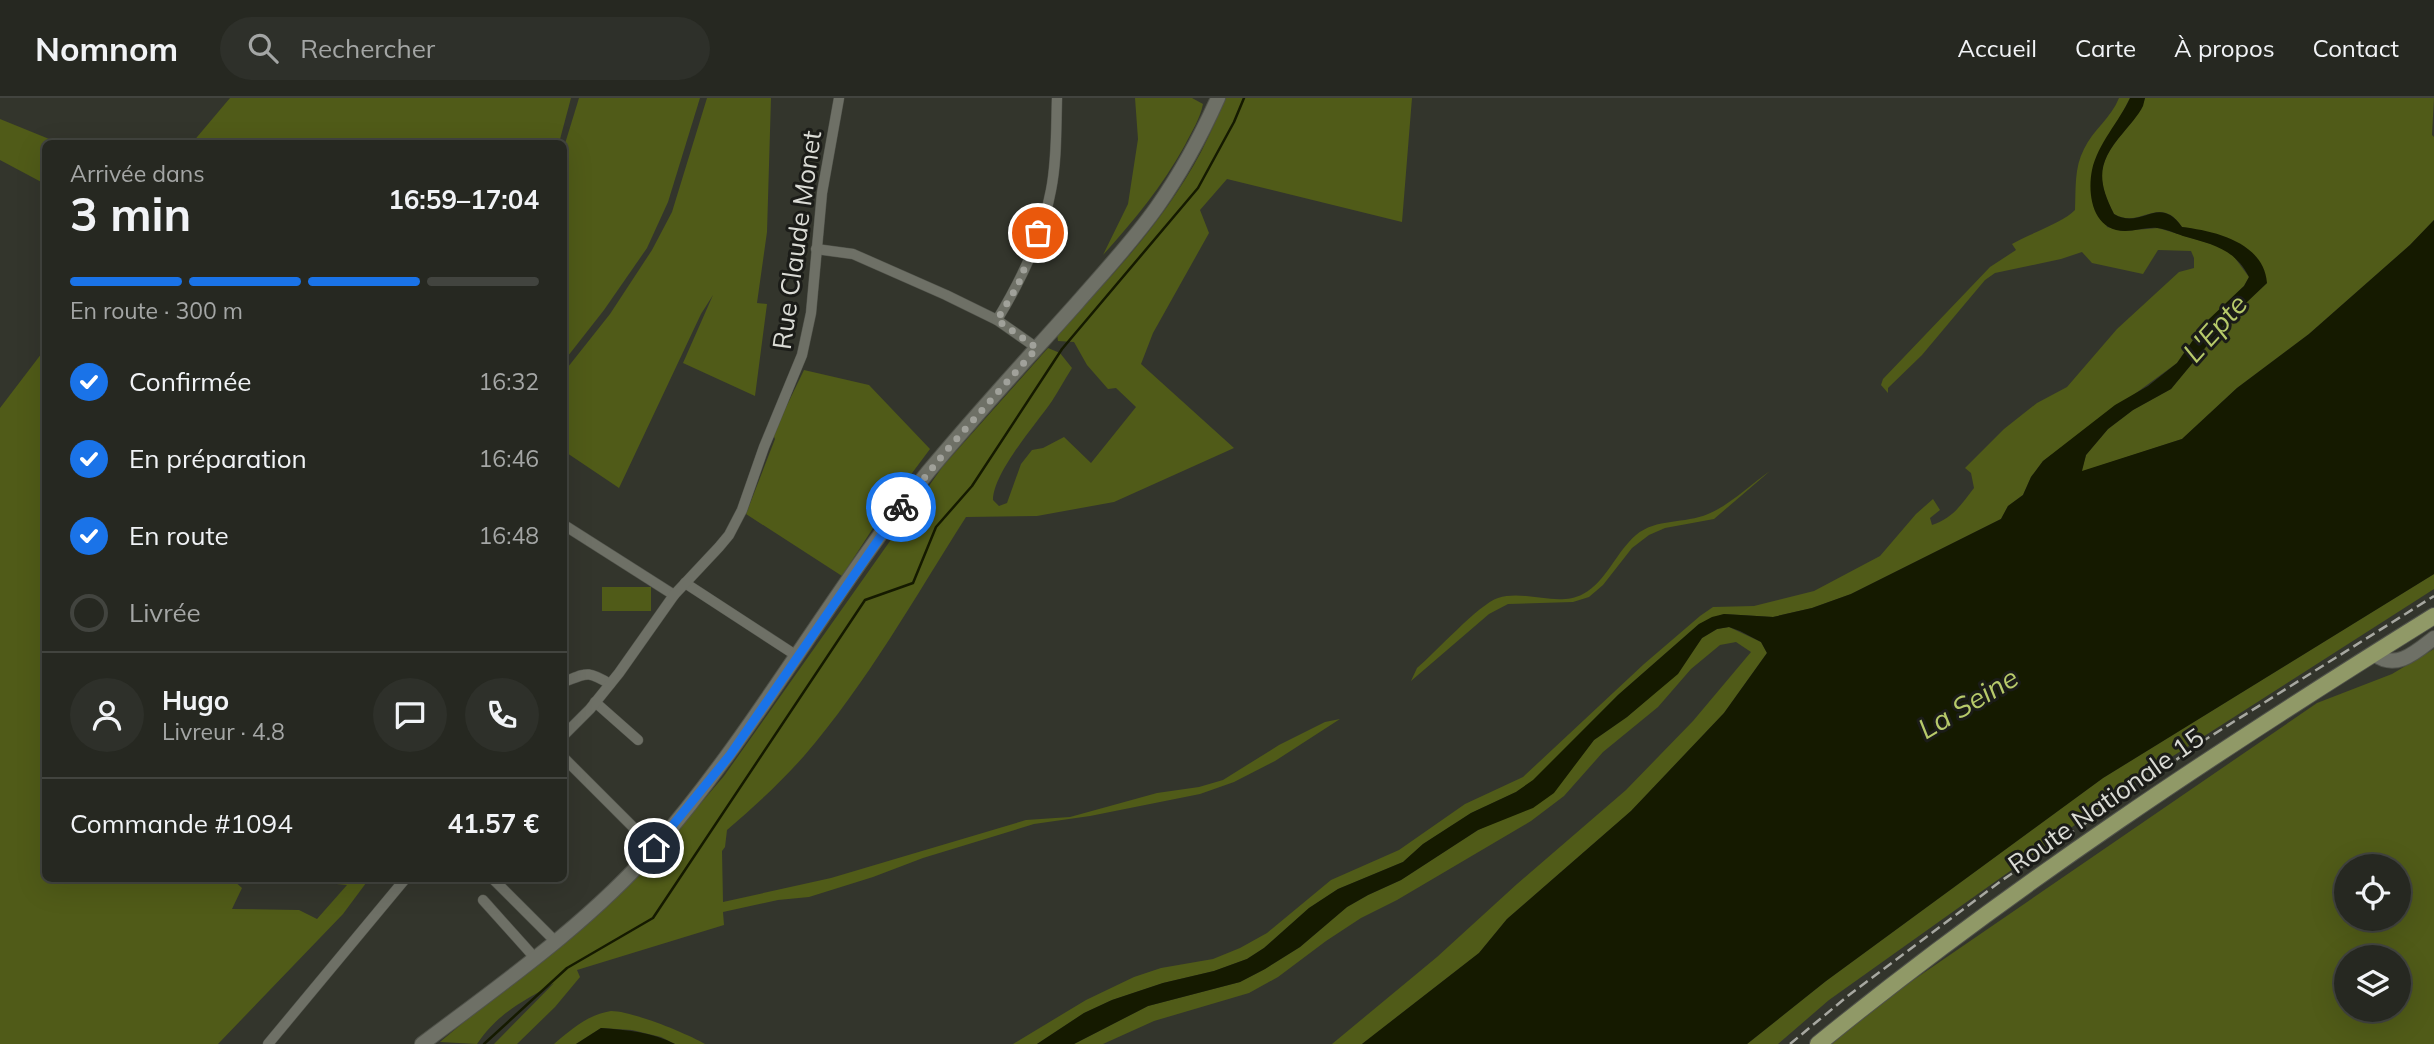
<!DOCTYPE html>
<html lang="fr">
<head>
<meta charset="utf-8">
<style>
  :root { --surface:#262821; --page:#2e302a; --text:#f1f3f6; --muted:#a4a6a5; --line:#42443f; --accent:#1a73e8 }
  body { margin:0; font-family:Mulish,sans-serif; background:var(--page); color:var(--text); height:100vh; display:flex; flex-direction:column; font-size:26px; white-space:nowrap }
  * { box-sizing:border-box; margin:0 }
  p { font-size:23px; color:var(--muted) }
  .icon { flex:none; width:38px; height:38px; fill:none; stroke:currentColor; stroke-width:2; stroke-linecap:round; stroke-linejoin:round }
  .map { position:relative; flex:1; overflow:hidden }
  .side { position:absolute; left:42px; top:42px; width:525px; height:742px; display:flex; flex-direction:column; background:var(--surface); border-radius:10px; box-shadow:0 7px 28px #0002,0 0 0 2px var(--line) }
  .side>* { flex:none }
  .fabs { position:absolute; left:2334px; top:756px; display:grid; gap:14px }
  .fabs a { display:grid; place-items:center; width:77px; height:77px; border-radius:50%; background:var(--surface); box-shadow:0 7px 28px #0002,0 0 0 2px var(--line); font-size:35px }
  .pin { position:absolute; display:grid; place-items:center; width:60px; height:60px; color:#fff; margin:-30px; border:4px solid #fff; border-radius:50%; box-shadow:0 2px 7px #0007 }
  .courier { position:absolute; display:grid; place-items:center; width:70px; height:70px; margin:-35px; border:5px solid #1a73e8; border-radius:50%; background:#fff; color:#222; box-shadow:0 2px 9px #0007 }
  .summary em { font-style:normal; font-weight:700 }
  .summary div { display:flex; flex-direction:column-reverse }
  .summary { display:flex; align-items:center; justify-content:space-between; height:119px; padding:0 28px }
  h1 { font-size:46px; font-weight:700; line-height:52px }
  .bar { display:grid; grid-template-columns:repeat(4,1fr); gap:10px 7px; align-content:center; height:84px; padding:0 28px }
  .bar i { height:9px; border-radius:5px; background:var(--line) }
  .bar .current { background:var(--accent) }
  .bar p { grid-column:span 4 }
  .line { display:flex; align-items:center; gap:18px; padding:0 28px; border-top:2px solid var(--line) }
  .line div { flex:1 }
  .round { display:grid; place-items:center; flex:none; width:74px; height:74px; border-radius:37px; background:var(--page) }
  ol { padding:0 28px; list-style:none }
  li { display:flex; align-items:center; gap:21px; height:77px }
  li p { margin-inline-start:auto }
  li .icon { padding:7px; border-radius:50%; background:var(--accent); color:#fff; stroke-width:4 }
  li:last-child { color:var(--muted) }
  li i { width:38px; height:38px; border:4px solid var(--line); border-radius:50% }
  header { display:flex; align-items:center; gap:42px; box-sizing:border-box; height:98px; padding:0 35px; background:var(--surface); border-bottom:2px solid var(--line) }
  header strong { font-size:33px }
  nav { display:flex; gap:38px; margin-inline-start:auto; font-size:24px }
  .search { width:490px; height:63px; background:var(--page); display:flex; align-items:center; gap:18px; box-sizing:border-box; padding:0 24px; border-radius:38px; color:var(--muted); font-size:26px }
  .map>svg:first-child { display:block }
</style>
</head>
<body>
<header>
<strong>Nomnom</strong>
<div class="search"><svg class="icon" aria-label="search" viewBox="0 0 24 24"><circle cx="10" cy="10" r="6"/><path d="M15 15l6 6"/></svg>Rechercher</div>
<nav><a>Accueil</a><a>Carte</a><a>À propos</a><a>Contact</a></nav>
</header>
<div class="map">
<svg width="2434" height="946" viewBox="0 0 2434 946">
  <rect width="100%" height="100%" fill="#33352c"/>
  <g fill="#505b18" fill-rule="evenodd">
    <polygon points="230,0 571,0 559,45 192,45"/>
    <polygon points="579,0 700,0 668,104 647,150 604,212 564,263 564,49"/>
    <polygon points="707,0 771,0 767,134 757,205 767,206 755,298 683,265 713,197 701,216 619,390 564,353 564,274 610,216 652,152 672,114"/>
    <path d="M1135 0H1192L1203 6C1200 21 1192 33 1185 47 1162 89 1135 121 1103 157L1128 106 1138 41Z"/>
    <path d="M1226 0H1412L1402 124 1227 81 1200 112 1209 135 1153 235 1141 266 1234 350 1114 404 1037 418 966 419C915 499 867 585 804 658 780 685 754 709 727 732L725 749 722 753 723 804 831 780 1026 722 1070 719 1157 695 1199 689 1223 682 1279 647 1325 624 1340 621 1275 663 1234 684 1200 696 1090 718 1034 726 923 760 873 779 809 799 778 802 723 814 724 827 577 872 580 879 555 909 517 946H494L554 885C521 905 499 914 477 946L440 944 600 810 672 739 724 678 943 368 1048 250 1060 255 1072 270C1065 281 1059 292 1052 303 1036 326 993 375 993 402L999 408 1007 405 1021 366 1032 352 1043 350 1064 339 1091 365 1136 309 1116 290 1108 291 1087 267 1074 244 1058 243 1057 236C1110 181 1165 122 1201 54 1210 36 1218 18 1226 0Z"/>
    <path d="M2119 0H2130L2092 73 2107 129 2123 133 2158 130 2218 148 2232 156 2249 179 2244 188 2205 225 2177 265 2043 363 2031 379 2023 397 2008 408 2001 421 1851 496 1812 510 1773 519 1724 516 1699 526 1618 597 1533 683 1516 694 1471 715 1423 746 1403 764 1338 791 1309 810 1264 850 1247 861 1214 873 1163 885 1112 902 1084 915 1037 946H1013L1086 902 1134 879 1161 870 1213 861 1240 850 1267 835 1331 782 1399 752 1465 706 1523 679 1644 566 1700 518 1713 509 1754 508 1814 493 1880 458 1916 416 1933 401 1940 412 1930 420 1932 427C1953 420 1961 407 1974 390L1971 375 1965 370 2004 331 2037 305 2067 289 2117 231 2179 174 2194 170V160L2191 153 2158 152 2143 176 2092 165 2082 154 2061 161 1995 175 1985 182 1922 257 1888 290V295L1881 287 1883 281 1990 169 2016 152 2012 146C2029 136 2064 124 2075 112 2076 91 2074 70 2084 51 2093 32 2111 20 2119 0Z"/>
    <path d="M2145 0H2434L2432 37 2434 39V122L2410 147 2309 236 2237 290 2182 341 2081 374 2086 357 2108 331 2133 312 2171 291 2229 221 2267 185 2215 136 2182 129C2159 95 2141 132 2114 116 2095 80 2098 64 2125 32 2133 23 2141 13 2145 0Z"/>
    <polygon points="0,21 59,45 46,46 45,86 0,62"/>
    <polygon points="45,251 46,780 232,781 242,790 232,811 299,812 317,821 347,787 316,784 314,781 369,781 343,816 218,946 0,946 0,310"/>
    <polygon points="804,272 869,287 930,351 886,410 842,478 746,416 775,341 773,336"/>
    <path d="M1770 373 1714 421 1665 430 1649 437 1632 450 1603 487 1589 499 1573 504 1508 506 1489 516 1411 583 1417 570C1435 555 1479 506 1498 500 1525 491 1557 510 1583 496 1607 483 1616 454 1636 437 1656 420 1685 426 1708 416 1730 407 1750 387 1770 373Z"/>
    <polygon points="2434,476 2434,491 2159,667 1829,902 1778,946 1747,946 1826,883 2103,680"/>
    <rect x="602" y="489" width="49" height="24"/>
    <polygon points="1729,529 1761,544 1767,555 1724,615 1631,713 1507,821 1479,855 1362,946 1332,946 1437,859 1517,786 1626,692 1693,623 1751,554 1736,544 1720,547 1691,571 1658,609 1603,654 1564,698 1531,723 1397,802 1361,820 1326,843 1278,879 1249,895 1154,923 1103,946 1074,946 1148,908 1240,884 1265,871 1300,849 1347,809 1368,797 1401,782 1478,732 1503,720 1576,665 1594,642 1627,619 1651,598 1690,556 1702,540 1717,531"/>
    <path d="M2434 551V946H1832L1871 911 2317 605 2392 576ZM2347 768H2399V821H2347ZM2347 859H2399V912H2347Z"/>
    <path d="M611 913C632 913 686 935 705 946H675L661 939 632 932 601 930 576 946H554C572 931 587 917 611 913Z"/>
  </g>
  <g fill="#151a00">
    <path d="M2130 0H2145L2143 8C2138 18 2130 26 2123 35 2097 65 2097 82 2114 116 2142 133 2158 95 2182 129 2216 133 2264 145 2267 185L2229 221 2171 291 2133 312 2108 331 2086 357 2082 373 2182 341 2237 290 2309 236 2410 147 2434 122V476L2103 680 1826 883 1747 946H1362L1479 855 1507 821 1631 713 1724 615 1767 555 1761 544 1740 533 1729 529 1717 531 1702 540 1678 576 1627 619 1594 642 1554 695 1533 710 1478 732 1401 782 1368 797 1347 809 1300 849 1265 871 1240 884 1148 908 1074 946H1037L1084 915 1112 902 1163 885 1214 873 1247 861 1264 850 1309 810 1338 791 1403 764 1423 746 1471 715 1516 694 1533 682 1618 597 1699 526 1712 519 1724 516 1773 519 1812 510 1851 496 2001 421 2008 408 2023 397 2031 379 2043 363 2115 307 2148 288 2177 265 2205 225 2244 188 2249 179C2235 151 2212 146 2183 138 2175 135 2166 131 2157 130 2147 129 2136 133 2125 133 2093 133 2087 97 2092 72 2098 45 2119 24 2130 0Z"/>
    <path d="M601 930C627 932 652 934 675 946H576Z"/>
  </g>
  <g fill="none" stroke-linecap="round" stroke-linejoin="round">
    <polyline stroke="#151a00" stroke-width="2.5" points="484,946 567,870 653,820 865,502 913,485 936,429 972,388 1062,251 1198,90 1234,24 1244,0"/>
    <defs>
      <g id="street">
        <polyline points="816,151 853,156 946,197 997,222 1037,250"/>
        <path d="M997 222C1020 184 1043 136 1051 92 1057 62 1056 30 1057 0"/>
        <polyline points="564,427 674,497"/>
        <polyline points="685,485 797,558"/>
        <path d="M564 584C587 575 587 572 610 586"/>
        <polyline points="595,604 638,642"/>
        <polyline points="564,637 590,611 619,575 674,497 719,449 729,437 742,412 764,349 802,257 811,215 822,95 839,0"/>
        <polyline points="564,660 654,750"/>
        <polyline points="492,780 556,844"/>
        <polyline points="483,802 535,860"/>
        <polyline points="268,946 406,780"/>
      </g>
      <g id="secondary">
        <path d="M2374 556C2396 573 2416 554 2434 540"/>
        <path d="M422 946C503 885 589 825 656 748 757 631 831 494 928 374 976 316 1027 261 1077 205 1104 174 1133 143 1157 109 1181 75 1201 38 1218 0"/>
      </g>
      <path id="primary" d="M1818 946C2012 788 2222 650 2434 518"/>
    </defs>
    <use href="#street" stroke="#50524a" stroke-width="11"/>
    <use href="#secondary" stroke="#50524a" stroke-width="16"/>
    <use href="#primary" stroke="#50524a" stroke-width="18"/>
    <use href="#street" stroke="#6e7066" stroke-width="10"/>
    <use href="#secondary" stroke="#6e7066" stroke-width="14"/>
    <use href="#primary" stroke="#909967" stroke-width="16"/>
    <polyline stroke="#a7a8a1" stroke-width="2.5" stroke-dasharray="10 5" stroke-linecap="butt" points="1790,946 1849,897 2001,783 2090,722 2203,643 2434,498"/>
  </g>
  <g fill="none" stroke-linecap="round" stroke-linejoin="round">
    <polyline stroke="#a0a19a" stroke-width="7" stroke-dasharray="0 12.6" points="901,409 946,353 1037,250 997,222 1018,187 1038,135"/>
    <polyline stroke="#1a73e8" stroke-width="9" points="654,750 730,657 901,409"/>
  </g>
  <g text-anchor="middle" stroke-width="6" stroke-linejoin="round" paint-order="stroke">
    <g font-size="26" fill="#dadbd5" stroke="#1b1c18">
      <text transform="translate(797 142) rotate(-82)" y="9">Rue Claude Monet</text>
      <text transform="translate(2106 703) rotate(-35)" y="9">Route Nationale 15</text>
    </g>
    <g font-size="28" font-style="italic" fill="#b7ca6a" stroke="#1b1c18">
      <text transform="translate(2215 230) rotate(-48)" y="10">L'Epte</text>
      <text transform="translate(1968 605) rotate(-31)" y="10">La Seine</text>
    </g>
  </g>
</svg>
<div class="fabs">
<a><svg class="icon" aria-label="locate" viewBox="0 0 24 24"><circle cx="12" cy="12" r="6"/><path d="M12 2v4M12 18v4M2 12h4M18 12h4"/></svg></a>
<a><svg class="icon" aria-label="layers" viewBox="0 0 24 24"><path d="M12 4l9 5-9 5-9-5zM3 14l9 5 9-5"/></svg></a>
</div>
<div class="pin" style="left:1038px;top:135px;background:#ea580c"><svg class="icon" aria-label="bag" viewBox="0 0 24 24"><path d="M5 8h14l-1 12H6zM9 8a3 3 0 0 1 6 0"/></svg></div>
<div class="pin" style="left:654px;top:750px;background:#1f2937"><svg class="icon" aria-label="home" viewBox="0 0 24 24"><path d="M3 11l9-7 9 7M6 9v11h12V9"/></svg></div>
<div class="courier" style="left:901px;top:409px"><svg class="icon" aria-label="bike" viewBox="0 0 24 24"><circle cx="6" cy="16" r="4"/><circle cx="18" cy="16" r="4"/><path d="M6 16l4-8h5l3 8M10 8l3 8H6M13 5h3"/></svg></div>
<section class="side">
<div class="summary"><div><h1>3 min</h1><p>Arrivée dans</p></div><em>16:59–17:04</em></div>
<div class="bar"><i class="current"></i><i class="current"></i><i class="current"></i><i></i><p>En route · 300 m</p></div>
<ol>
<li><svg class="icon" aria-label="check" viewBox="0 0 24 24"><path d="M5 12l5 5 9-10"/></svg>Confirmée<p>16:32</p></li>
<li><svg class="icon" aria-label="check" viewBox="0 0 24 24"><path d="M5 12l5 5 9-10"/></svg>En préparation<p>16:46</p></li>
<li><svg class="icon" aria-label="check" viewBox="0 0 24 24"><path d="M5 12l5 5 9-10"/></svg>En route<p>16:48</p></li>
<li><i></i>Livrée</li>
</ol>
<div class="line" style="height:126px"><a class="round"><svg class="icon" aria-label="person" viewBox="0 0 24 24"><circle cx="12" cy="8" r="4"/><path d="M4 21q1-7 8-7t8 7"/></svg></a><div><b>Hugo</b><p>Livreur · 4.8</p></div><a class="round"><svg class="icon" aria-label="chat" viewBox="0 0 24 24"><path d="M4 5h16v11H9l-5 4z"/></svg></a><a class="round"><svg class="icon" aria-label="phone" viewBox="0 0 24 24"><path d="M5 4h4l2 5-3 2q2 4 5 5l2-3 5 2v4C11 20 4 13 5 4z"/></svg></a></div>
<div class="line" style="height:91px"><div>Commande #1094</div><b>41.57 €</b></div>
</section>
</div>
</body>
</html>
